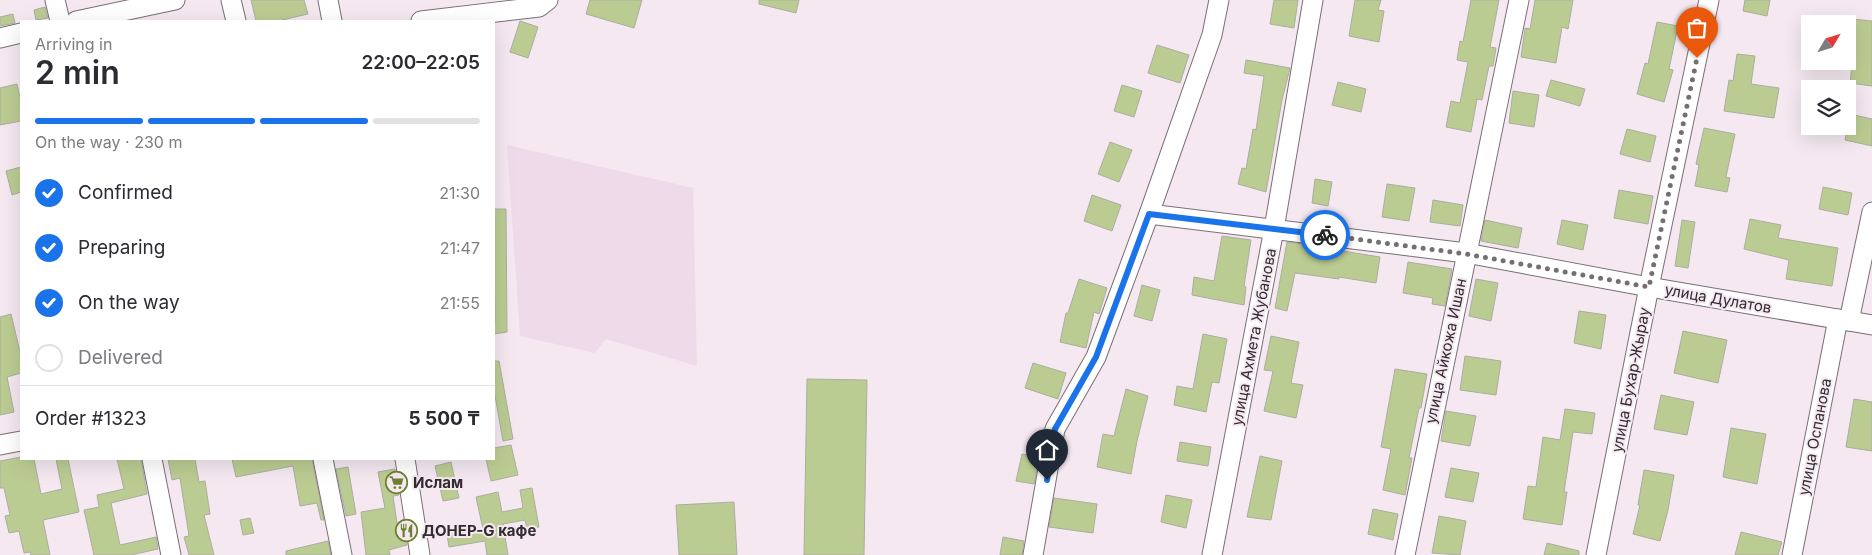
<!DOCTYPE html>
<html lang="en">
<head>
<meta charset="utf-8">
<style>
  :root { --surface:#fff; --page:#f7f7f7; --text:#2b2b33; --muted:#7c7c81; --line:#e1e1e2; --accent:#1a73e8 }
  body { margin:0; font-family:Inter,sans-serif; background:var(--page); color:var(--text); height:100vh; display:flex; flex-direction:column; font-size:19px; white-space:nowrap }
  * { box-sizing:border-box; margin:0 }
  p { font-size:16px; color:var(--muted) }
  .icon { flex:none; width:28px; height:28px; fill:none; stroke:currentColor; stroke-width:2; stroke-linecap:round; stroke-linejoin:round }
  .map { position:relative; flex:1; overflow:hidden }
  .drawer { position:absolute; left:20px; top:20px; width:475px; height:440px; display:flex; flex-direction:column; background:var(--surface); border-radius:0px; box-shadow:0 5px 20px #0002 }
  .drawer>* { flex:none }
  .needle { width:32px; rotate:52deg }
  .fabs { position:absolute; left:1801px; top:15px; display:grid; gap:10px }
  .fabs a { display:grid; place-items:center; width:55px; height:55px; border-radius:0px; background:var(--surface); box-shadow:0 5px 20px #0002; font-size:25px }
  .pin { position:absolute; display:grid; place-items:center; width:42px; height:42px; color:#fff; margin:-51px -21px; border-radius:50% 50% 50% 0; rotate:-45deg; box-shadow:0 0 5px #0007 }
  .pin .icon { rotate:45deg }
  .courier { position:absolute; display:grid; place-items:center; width:50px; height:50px; margin:-25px; border:4px solid #1a73e8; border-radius:50%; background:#fff; color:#222; box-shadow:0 1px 6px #0007 }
  .summary em { font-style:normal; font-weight:600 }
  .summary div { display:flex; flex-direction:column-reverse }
  .summary { display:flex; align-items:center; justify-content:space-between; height:85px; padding:0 15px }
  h1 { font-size:32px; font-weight:600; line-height:38px }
  .bar { display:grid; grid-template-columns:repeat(4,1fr); gap:8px 5px; align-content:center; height:60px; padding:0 15px }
  .bar i { height:6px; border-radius:4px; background:var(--line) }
  .bar .on { background:var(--accent) }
  .bar p { grid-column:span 4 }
  .line { display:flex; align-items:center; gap:12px; padding:0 15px; border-top:1px solid var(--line) }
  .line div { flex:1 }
  ol { padding:0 15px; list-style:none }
  li { display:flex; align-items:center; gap:15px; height:55px }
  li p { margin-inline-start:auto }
  li .icon { padding:5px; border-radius:50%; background:var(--accent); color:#fff; stroke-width:4 }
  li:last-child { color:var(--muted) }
  li i { width:28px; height:28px; border:2px solid var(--line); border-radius:50% }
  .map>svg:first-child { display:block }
</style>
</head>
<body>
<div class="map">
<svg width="1872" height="555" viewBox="0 0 1872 555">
  <rect width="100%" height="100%" fill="#f5e8f1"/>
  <polygon fill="#eedae9" points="507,145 693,188 697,366 606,339 595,353 520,336"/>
  <g fill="#bbcc92" stroke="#aaaea0">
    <polygon points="251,0 304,0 308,14 278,21 256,21"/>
    <polygon points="590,0 642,0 634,28 586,14"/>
    <polygon points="759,0 799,0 796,13 759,4"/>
    <polygon points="1274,0 1298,0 1294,28 1270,24"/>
    <polygon points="1355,0 1381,0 1378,10 1384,11 1379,42 1349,36"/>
    <polygon points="1471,0 1499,0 1490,47 1496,48 1493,66 1489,66 1482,100 1477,99 1471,132 1446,127 1451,101 1460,103 1468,62 1457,60 1460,41 1463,42"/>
    <polygon points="1535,0 1573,0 1568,29 1562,27 1556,63 1521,57 1525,28 1530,29"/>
    <polygon points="1745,0 1770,0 1767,16 1743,11"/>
    <polygon points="45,7 48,18 36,20 34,10"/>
    <polygon points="13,14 15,23 0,26 0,17"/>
    <polygon points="1852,19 1872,21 1872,86 1850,83 1853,55 1848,54"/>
    <polygon points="520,21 538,27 528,58 510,52"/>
    <polygon points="1657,22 1678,26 1669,69 1673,70 1664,102 1637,94 1645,63 1648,64"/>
    <polygon points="1157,45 1189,55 1180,83 1148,73"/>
    <polygon points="1737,54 1755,56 1751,84 1779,88 1774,118 1724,111 1729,80 1733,81"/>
    <polygon points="1246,60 1290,68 1282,100 1266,192 1238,184 1242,168 1246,169 1253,129 1256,130 1264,76 1244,73"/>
    <polygon points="1551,80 1585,89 1580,106 1546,96"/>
    <polygon points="1338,82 1366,89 1361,112 1332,105"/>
    <polygon points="17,84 21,102 21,121 0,125 0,88"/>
    <polygon points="1122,85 1142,91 1134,117 1114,111"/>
    <polygon points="1513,91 1539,95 1534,127 1509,123"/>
    <polygon points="1850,114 1872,119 1872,146 1845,140"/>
    <polygon points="1704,128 1735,134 1726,177 1730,178 1727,192 1695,186 1699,165 1696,164"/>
    <polygon points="1627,129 1656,136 1650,162 1620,154"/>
    <polygon points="1110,142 1132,150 1119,182 1098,174"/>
    <polygon points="21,167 21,192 12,195 6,171"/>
    <polygon points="1315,179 1332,182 1328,206 1312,203"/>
    <polygon points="1387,184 1415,188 1409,221 1382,217"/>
    <polygon points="1823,187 1852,193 1848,215 1819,209"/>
    <polygon points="1619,190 1653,196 1648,224 1614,218"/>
    <polygon points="1092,195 1121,205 1112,231 1084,221"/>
    <polygon points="1433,200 1463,205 1460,226 1430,222"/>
    <polygon points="494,209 506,209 507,332 494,334 494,324 495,323"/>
    <polygon points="1750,219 1781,225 1778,238 1838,248 1832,286 1786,279 1789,260 1744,249"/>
    <polygon points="1485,220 1522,228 1518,248 1481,241"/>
    <polygon points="1562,220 1588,225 1583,250 1557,244"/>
    <polygon points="1682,220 1695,222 1688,268 1675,266"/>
    <polygon points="1222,236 1251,240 1244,286 1246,287 1244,305 1192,295 1194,277 1214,281"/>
    <polygon points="1287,242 1343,249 1343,251 1380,257 1376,283 1339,277 1339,279 1295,273 1287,311 1275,308"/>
    <polygon points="1408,262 1452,269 1445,306 1432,304 1433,298 1403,293"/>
    <polygon points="1079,279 1107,288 1099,314 1094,312 1086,348 1060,342 1066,313 1068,313"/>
    <polygon points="1476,279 1498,283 1491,321 1469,316"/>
    <polygon points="1142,285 1160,290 1152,321 1134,316"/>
    <polygon points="1579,311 1606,315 1601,349 1574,343"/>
    <polygon points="11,314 21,356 21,373 7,377 14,412 0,415 0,317"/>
    <polygon points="1683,331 1727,340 1718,383 1674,373"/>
    <polygon points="1203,334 1227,339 1219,383 1212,382 1206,412 1174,405 1177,386 1193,389"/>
    <polygon points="1271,336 1299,342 1291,383 1303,385 1296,418 1264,411 1273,371 1264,370"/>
    <polygon points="1465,356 1501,361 1496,395 1460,390"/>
    <polygon points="494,361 499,361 513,439 503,441 494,390"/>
    <polygon points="1033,363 1066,373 1058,399 1025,388"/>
    <polygon points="1395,369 1427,374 1421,408 1419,408 1409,458 1412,458 1405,495 1383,490 1391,449 1381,447"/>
    <polygon points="807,379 867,380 864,555 804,555"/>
    <polygon points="1126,389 1148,396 1137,441 1131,474 1097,467 1103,434 1114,436"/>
    <polygon points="1661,395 1694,402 1687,435 1654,429"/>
    <polygon points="1854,399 1872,402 1872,451 1846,447"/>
    <polygon points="1565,409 1595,413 1592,434 1573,432 1564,492 1567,492 1562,525 1523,519 1528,486 1536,487 1543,437 1560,440"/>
    <polygon points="1446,411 1476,416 1470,446 1441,441"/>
    <polygon points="1731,428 1766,434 1757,484 1723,477"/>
    <polygon points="1180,442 1211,447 1208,466 1177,461"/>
    <polygon points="511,445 518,475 491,481 486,459 494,459 494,448"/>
    <polygon points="1022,454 1039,457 1034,484 1016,481"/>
    <polygon points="1260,456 1282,461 1271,520 1247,517"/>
    <polygon points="21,457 21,459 34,459 41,494 62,489 56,459 68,459 79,512 43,520 50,555 31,555 30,552 24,553 19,531 9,533 5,516 10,515 4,488 0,488 0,461"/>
    <polygon points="117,459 141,459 147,494 111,503 120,545 156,537 158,549 131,555 94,555 84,510 99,507 97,495 124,489"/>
    <polygon points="168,459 195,459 199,482 205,481 210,514 204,515 214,555 189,555 184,537 189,536 180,478 172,480"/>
    <polygon points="232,459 312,459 324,520 321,520 317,503 300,506 293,466 236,477"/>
    <polygon points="451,462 459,498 443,501 435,466"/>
    <polygon points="348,467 356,514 346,516 336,469"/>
    <polygon points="1451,468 1479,473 1473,502 1445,497"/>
    <polygon points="395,469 399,495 393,496 397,523 404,522 407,545 389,550 390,555 366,555 361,512 385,508 378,472"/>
    <polygon points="1644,470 1674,475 1668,510 1660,541 1633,534 1640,505 1638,505"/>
    <polygon points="532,488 539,527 527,529 525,520 503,524 508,555 487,555 485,541 449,547 447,535 483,529 476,497 498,492 502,512 523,508 520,490"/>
    <polygon points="1166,495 1192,500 1186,528 1161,522"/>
    <polygon points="1054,498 1097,504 1093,533 1049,527"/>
    <polygon points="734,502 737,555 679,555 676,505"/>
    <polygon points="1373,509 1398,514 1393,540 1368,534"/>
    <polygon points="1439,516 1466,521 1460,555 1432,553"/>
    <polygon points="250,518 254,533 243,535 240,520"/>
    <polygon points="1741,532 1782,542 1778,555 1735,555"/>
    <polygon points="1003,537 1024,541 1022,555 1000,555"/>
    <polygon points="328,541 331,555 286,555 286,551"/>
    <polygon points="1547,543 1579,551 1579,555 1544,555"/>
  </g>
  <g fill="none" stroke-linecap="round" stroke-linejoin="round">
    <defs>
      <g id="minor">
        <polyline points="55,0 60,21"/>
        <polyline points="231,0 236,21"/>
        <polyline points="328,0 332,21"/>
        <polyline points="76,21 175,0"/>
        <polyline points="421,21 539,7 548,0"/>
        <polyline points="0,38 21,33"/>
        <polyline points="1149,214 1466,253 1649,287 1872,325"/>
        <polyline points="1849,321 1872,212"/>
        <polyline points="0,445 21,441"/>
        <polyline points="152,459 171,555"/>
        <polyline points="323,459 342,555"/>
        <polyline points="405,459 420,555"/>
        <polyline points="1033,555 1055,429 1096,357 1149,214 1212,35 1219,0"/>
        <polyline points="1212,555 1274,229 1313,0"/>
        <polyline points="1405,555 1519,0"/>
        <polyline points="1596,555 1649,287 1709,0"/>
        <polyline points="1792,555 1838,319"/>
      </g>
    </defs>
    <use href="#minor" stroke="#7a6e77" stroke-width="21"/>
    <use href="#minor" stroke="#fff" stroke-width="19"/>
  </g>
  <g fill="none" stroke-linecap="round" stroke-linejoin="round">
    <polyline stroke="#766e73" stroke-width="5" stroke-dasharray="0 9" points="1325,235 1466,254 1649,287 1697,58"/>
    <polyline stroke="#1a73e8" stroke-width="6" points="1047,480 1055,429 1096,357 1149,214 1325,235"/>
  </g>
  <defs>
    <symbol id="supermarket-ring" viewBox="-11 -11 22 22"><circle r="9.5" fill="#f5e8f1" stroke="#6d802f" stroke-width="1.5"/><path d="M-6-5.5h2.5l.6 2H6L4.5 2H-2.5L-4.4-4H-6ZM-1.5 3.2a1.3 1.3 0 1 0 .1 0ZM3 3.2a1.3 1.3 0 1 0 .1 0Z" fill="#6d802f"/></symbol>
    <symbol id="restaurant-ring" viewBox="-11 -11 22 22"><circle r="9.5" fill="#f5e8f1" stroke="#6d802f" stroke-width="1.5"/><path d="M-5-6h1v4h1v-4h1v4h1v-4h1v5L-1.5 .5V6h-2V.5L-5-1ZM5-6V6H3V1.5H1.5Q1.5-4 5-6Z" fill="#6d802f"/></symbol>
  </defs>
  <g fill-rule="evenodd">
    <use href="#supermarket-ring" x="384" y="470" width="25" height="25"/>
    <use href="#restaurant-ring" x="394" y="518" width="25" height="25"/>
  </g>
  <g text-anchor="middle" stroke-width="4" stroke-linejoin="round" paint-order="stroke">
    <g font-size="15" fill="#312c2f" stroke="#f5e8f1">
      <text transform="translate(1718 299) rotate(10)" y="5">улица Дулатов</text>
      <text transform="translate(1254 337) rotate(-79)" y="5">улица Ахмета Жубанова</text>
      <text transform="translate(1446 351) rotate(-78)" y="5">улица Айкожа Ишан</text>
      <text transform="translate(1631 380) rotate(-79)" y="5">улица Бухар-Жырау</text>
      <text transform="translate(1815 437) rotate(-79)" y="5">улица Оспанова</text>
    </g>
    <g font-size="15" font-weight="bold" fill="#312c2f" stroke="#f5e8f1" text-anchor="start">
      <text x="413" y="488">Ислам</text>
      <text x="422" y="536">ДОНЕР-G кафе</text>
    </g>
  </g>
</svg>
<div class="fabs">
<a><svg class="needle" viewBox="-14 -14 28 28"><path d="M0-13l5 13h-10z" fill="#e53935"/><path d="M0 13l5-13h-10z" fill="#7c7c81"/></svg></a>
<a><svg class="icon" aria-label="layers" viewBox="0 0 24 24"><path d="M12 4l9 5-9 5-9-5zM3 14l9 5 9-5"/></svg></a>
</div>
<div class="pin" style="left:1697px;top:58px;background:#ea580c"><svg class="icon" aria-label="bag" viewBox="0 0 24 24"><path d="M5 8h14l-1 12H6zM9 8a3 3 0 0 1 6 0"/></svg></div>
<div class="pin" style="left:1047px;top:480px;background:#1f2937"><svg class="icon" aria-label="home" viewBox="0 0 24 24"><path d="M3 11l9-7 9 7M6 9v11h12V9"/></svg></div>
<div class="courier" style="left:1325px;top:235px"><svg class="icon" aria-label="bike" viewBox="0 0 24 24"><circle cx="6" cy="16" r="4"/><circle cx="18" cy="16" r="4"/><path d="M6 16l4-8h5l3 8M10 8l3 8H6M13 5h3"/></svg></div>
<section class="drawer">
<div class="summary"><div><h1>2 min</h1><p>Arriving in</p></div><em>22:00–22:05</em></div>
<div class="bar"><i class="on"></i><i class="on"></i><i class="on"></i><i></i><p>On the way · 230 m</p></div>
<ol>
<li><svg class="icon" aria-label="check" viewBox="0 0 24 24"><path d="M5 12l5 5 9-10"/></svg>Confirmed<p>21:30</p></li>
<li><svg class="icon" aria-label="check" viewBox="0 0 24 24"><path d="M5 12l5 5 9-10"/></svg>Preparing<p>21:47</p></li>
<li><svg class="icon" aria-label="check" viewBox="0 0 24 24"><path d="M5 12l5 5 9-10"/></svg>On the way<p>21:55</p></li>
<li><i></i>Delivered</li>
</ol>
<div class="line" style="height:65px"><div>Order #1323</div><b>5 500 ₸</b></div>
</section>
</div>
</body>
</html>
